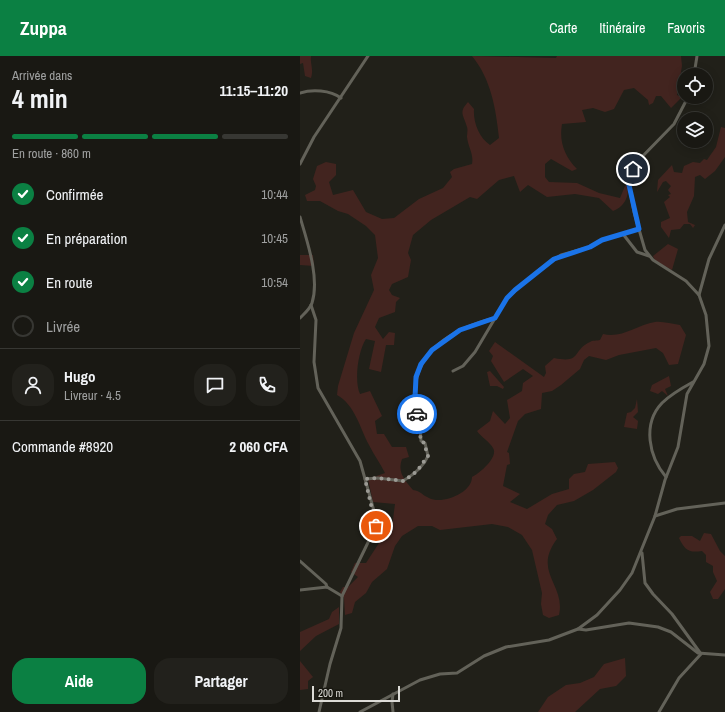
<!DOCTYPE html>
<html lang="fr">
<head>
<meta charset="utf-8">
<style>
  :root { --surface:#191813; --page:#22211c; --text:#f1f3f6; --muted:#9fa0a0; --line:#373733; --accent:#0b8043 }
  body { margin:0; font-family:"Archivo Narrow",sans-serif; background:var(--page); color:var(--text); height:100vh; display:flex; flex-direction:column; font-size:15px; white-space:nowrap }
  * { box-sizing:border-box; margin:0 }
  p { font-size:13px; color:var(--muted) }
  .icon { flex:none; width:22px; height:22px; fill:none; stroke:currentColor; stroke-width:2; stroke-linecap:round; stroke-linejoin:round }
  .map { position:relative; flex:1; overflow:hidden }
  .side { display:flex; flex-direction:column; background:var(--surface); width:300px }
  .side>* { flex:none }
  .buttons { position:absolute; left:377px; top:12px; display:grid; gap:8px }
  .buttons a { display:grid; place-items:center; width:36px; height:36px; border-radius:50%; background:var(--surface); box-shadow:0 2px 10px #0003,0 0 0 1px var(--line); font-size:20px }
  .scale { position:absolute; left:12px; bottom:10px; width:88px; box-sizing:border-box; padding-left:4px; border:2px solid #dcdbd6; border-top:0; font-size:11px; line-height:14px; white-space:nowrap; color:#dcdbd6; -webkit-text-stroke:3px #181710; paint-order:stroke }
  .pin { position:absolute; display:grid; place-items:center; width:34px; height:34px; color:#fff; margin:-17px; border:2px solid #fff; border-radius:50%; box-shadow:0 1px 4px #0007 }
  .courier { position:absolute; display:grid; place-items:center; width:40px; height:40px; margin:-20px; border:3px solid #1a73e8; border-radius:50%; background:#fff; color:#222; box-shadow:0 1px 5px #0007 }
  .head em { font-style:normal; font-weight:700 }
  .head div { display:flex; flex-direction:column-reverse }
  .head { display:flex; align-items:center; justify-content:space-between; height:68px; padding:0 12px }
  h1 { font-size:26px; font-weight:700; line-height:30px }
  .bar { display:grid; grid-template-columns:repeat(4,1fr); gap:6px 4px; align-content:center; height:48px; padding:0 12px }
  .bar i { height:5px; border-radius:3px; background:var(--line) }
  .bar .current { background:var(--accent) }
  .bar p { grid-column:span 4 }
  .line { display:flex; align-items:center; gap:10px; padding:0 12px; border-top:1px solid var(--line) }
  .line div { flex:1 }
  .round { display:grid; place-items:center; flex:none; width:42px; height:42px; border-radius:16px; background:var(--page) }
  ol { padding:0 12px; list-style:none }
  li { display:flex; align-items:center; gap:12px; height:44px }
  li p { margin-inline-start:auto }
  li .icon { padding:4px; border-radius:50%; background:var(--accent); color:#fff; stroke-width:4 }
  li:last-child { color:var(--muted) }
  li i { width:22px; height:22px; border:2px solid var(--line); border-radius:50% }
  .button { display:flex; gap:8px; margin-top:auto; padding:8px 12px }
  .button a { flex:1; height:46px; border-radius:16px; background:var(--accent); color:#fff; font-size:16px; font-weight:700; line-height:46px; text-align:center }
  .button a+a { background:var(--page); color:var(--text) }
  header { display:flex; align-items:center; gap:24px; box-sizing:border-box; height:56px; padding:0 20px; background:var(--accent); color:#fff }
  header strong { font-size:19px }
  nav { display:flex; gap:22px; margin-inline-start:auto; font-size:14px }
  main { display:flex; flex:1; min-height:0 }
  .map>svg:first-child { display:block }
</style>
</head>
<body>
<header>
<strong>Zuppa</strong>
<nav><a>Carte</a><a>Itinéraire</a><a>Favoris</a></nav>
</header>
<main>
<section class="side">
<div class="head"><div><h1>4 min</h1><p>Arrivée dans</p></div><em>11:15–11:20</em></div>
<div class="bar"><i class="current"></i><i class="current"></i><i class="current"></i><i></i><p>En route · 860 m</p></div>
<ol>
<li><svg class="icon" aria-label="check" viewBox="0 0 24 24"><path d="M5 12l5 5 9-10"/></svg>Confirmée<p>10:44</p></li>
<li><svg class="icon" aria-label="check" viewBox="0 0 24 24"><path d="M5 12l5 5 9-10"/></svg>En préparation<p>10:45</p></li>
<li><svg class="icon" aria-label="check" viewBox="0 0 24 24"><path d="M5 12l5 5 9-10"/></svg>En route<p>10:54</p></li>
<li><i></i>Livrée</li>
</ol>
<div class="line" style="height:72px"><a class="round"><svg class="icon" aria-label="person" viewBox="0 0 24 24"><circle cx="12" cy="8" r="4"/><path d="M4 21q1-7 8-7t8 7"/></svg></a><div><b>Hugo</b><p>Livreur · 4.5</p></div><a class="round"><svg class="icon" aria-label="chat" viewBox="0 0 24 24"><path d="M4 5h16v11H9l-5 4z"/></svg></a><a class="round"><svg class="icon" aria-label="phone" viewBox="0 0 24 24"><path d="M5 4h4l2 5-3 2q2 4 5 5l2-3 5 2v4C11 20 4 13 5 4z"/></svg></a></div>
<div class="line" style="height:52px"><div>Commande #8920</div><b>2 060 CFA</b></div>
<div class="button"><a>Aide</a><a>Partager</a></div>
</section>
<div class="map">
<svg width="425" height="656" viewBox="0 0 425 656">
  <rect width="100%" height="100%" fill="#212019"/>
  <g fill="#42241f">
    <path d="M0 0H11C10 8 14 14 11 22L5 20 3 7 0 8Z"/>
    <path d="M172 0 256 2 257 0H381L382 10 377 39 382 41 371 52 361 40H356L353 47 349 49 348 44 334 32 324 34 314 53 305 56 293 52 282 54 286 66 262 68C259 85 264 100 277 113L272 115 251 103 245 108V121L249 126 277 127 299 137 320 142 325 130 327 129C330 140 324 151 313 155L299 142 275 138 247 141 228 129 220 136 214 120 199 124 177 143 170 141 131 164 113 179 108 197 111 204 108 221 92 228 89 234 92 239 100 242 96 246 95 256 79 262 75 271 83 283 89 276 95 277 94 289H86L81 316 69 313 75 285 66 283C58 295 54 325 60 338L70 335 82 360 75 365 77 378H84L92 391H106L109 401 102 403C97 417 105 424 113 434 121 435 122 439 129 442 142 449 172 437 172 421 179 418 199 401 193 392 190 386 181 381 177 375L190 365 193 355 205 368 210 362 207 344 222 335 223 327 233 320 223 313 204 326 191 305 193 300 189 295 195 286 244 321 246 317 245 310 254 302C282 308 272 294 290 286 292 284 297 285 300 284L303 278C321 283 337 269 355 266 362 265 372 268 380 269L386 279 378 308 369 309 363 297 356 292 319 299 306 304 289 300 284 304 280 313 261 329 252 335 242 337 241 353 225 358 218 365 207 396 209 397 210 408 207 409 203 430 220 438 210 446 227 453 252 438 269 433V423L274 418 285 416 288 408 315 406 318 412 316 416 293 434 274 445 257 449 248 459 245 468 252 473 257 483C232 516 266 529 259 559L249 562 243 559 241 548 242 537 232 494 222 479 208 471 192 468 140 474 132 470H118L102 480 95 490 87 513 72 526 66 537 55 546 52 557 45 559 44 542 40 536 43 531H48L58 521 51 516 55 507H66L79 487 87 480 92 471 95 448 73 446 68 423 85 417C80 407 74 399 69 389 60 372 55 349 37 339L38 330 54 277 74 234 71 219 78 202 75 179 66 170 48 158 38 155 20 145H7L5 139 15 134 16 130 13 123 17 110 26 106 36 108V119L29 126 33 139 53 134 66 156 82 163 94 162 119 143 143 132 152 121 150 116 154 113 172 108C174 98 168 91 167 81 167 78 168 74 167 71 164 59 158 57 168 46L174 53C173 66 179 82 190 89L199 82C196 53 191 23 172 0Z"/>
    <polygon points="421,71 425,72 425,101 415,115 405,123 400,119 395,121 394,140 387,156 388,166 395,169 393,172 390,168 384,168 380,173 371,174 369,182 361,171 361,166 370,162 364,146 370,141 368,139 371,138 368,134 371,130 366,125 363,126 357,136 358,124 372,109 374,116 382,117 384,110 393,106 400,107 404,103 407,104 416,91"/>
    <polygon points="368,188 378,193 372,214 355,205 353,200"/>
    <polygon points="0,199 13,199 14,210 0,209"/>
    <polygon points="190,315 204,331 203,333 197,330 190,330 187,316"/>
    <polygon points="369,320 371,330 365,333 368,340 362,335 358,338 350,335 352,329"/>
    <polygon points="337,343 338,356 333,361 338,365 337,373 324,371 327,357 331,356 335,352"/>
    <path d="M404 477 411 478 420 495 425 500V533L418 543H413L410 536 417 525 413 516V510L406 506V499L402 495C388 497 385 494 379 482L381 480H392L400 485Z"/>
    <polygon points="39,551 39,568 16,580 0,595 0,576 29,563 32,556"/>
    <polygon points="325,602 326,620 316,630 300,633 275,656 238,656 248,641 266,629 280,627 294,621 304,608"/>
    <polygon points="0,605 13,621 8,625 8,633 0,634"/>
  </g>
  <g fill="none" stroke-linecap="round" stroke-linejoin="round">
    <g stroke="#636259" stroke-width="3">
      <polyline points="394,19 397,0"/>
      <path d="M0 37C12 33 30 34 41 42"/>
      <polyline points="0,108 14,81 68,0"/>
      <path d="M0 161C7 185 20 222 12 247 10 253 4 258 0 262"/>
      <polyline points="323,178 337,196 349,200"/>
      <polyline points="399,239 409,203 425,169"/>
      <polyline points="11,249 16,264 14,306 18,332 60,405 74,455 76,470 42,540 41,572 30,608 19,656"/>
      <polyline points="153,315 163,310 175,296 207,242 239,214 261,199 290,191 302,184 339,173"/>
      <path d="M366 421C349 401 342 368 362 347 371 338 382 332 393 326"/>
      <path d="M65 423 78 422 103 425C113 419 124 410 128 400L125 387 121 385C121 371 116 357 115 343 112 295 154 272 195 262"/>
      <polyline points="355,460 377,453 425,447"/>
      <polyline points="342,497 345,527 353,538 372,558 401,598 379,622 359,656"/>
      <polyline points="0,505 26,528 27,531"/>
      <polyline points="0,534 27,531 42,540"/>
      <polyline points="278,573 286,574 329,567 358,571 371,576 398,597 425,599"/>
      <polyline points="60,656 120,624 140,618 157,617 184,600 206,591 249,584 278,573 297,559 320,534 332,517 355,460 365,424 378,391 387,338 404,308 409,290 406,259 399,239 386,225 353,204 345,194 334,156 329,129 337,106 374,68 388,41"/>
      <polyline points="93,656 92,646 93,638"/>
    </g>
  </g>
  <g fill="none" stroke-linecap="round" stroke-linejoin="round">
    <polyline stroke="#9b9a94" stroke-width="4" stroke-dasharray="0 7.2" points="76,470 65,423 78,422 104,425 117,415 128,400 124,387 121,385 117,358"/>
    <polyline stroke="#1a73e8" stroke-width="5" points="117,358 115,342 116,321 121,308 132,294 160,274 195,262 207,242 215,234 254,203 290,191 302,184 339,173 329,129 333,113"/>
  </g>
</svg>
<div class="buttons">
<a><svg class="icon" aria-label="locate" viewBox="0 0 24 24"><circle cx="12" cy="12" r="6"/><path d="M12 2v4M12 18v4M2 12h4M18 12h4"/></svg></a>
<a><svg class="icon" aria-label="layers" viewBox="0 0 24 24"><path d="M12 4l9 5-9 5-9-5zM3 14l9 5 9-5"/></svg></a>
</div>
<div class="scale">200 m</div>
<div class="pin" style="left:76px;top:470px;background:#ea580c"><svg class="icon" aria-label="bag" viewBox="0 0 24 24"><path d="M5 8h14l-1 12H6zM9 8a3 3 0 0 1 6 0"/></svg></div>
<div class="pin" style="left:333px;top:113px;background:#1f2937"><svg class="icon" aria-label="home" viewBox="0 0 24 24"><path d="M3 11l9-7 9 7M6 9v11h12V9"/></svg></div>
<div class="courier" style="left:117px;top:358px"><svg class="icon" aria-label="car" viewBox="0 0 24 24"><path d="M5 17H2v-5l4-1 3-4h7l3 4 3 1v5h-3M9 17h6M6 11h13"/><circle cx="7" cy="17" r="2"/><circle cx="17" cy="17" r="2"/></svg></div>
</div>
</main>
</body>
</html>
